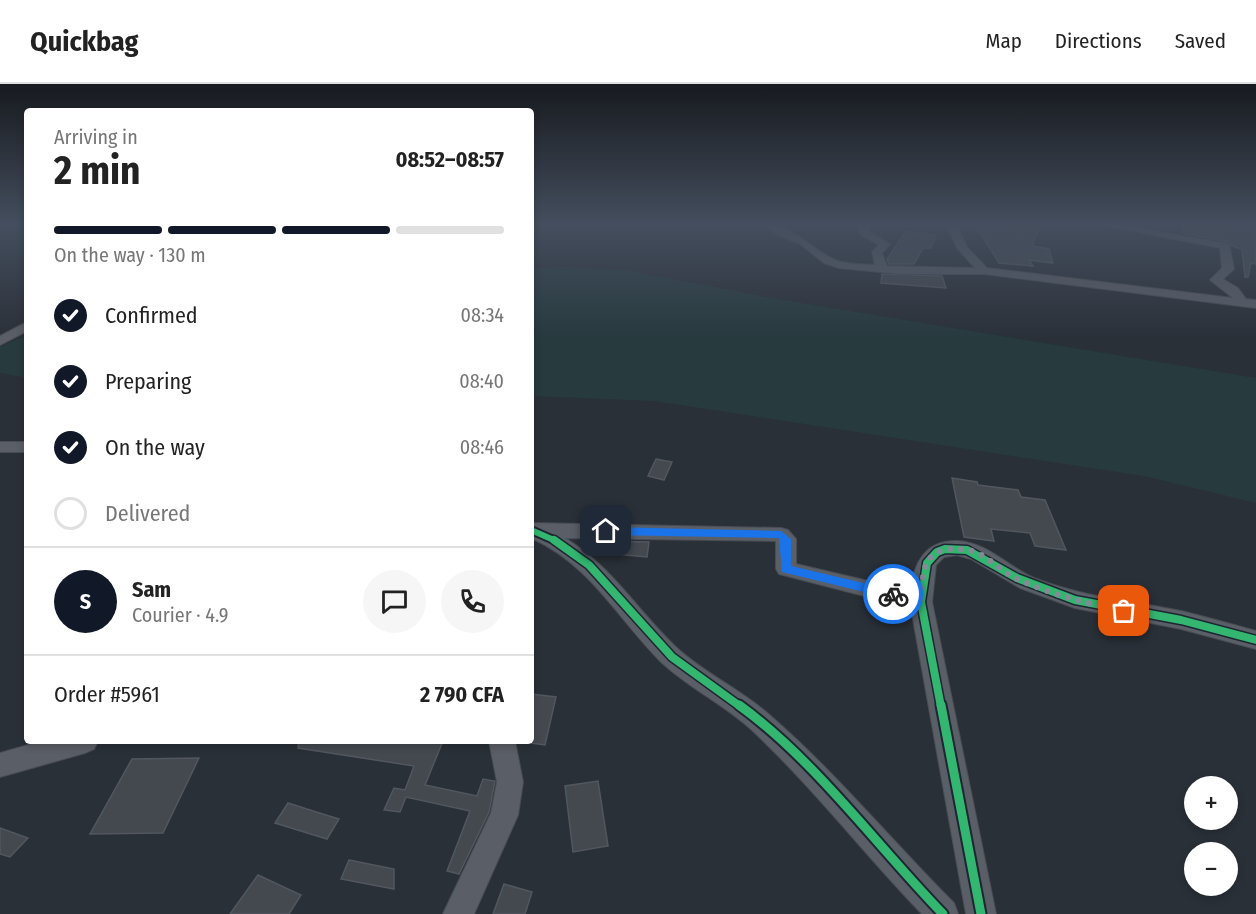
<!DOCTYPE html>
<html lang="en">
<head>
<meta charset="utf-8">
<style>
  :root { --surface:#fff; --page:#f6f6f6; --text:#222; --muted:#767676; --line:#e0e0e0; --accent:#111827 }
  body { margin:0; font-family:"Fira Sans Condensed",sans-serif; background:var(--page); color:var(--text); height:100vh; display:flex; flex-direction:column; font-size:22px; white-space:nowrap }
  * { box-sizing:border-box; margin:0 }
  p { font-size:20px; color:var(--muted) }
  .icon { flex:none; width:33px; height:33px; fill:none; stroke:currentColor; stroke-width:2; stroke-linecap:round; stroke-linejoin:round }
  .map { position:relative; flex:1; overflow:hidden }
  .drawer { position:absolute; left:24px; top:24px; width:510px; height:636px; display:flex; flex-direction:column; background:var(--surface); border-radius:6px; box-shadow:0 3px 9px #0003 }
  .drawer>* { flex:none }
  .controls { position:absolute; left:1184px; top:692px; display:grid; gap:12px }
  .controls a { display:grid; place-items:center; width:54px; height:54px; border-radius:50%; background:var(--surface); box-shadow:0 3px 9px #0003; font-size:30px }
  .pin { position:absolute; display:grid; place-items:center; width:51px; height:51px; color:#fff; margin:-26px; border-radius:12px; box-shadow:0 3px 9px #0006 }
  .courier { position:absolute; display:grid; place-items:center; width:60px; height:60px; margin:-30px; border:4px solid #1a73e8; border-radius:50%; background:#fff; color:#222; box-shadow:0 2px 8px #0007 }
  .head em { font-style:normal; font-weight:700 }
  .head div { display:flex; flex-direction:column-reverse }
  .head { display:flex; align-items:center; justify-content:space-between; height:102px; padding:0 30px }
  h1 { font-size:39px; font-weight:700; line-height:45px }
  .bar { display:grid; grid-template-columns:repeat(4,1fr); gap:9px 6px; align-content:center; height:72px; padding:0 30px }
  .bar i { height:8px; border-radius:4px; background:var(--line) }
  .bar .on { background:var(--accent) }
  .bar p { grid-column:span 4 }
  .line { display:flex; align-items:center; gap:15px; padding:0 30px; border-top:2px solid var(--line) }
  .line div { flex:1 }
  .round { display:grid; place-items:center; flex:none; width:63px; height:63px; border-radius:32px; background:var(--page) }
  ol { padding:0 30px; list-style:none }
  li { display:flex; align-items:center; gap:18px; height:66px }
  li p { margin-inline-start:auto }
  li .icon { padding:6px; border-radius:50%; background:var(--accent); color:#fff; stroke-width:4 }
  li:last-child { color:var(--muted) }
  li i { width:33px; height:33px; border:3px solid var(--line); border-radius:50% }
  header { display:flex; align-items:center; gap:36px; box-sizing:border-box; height:84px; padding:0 30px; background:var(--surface); border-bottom:2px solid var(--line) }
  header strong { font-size:28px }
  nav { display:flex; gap:33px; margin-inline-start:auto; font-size:21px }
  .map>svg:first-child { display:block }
</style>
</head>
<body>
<header>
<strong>Quickbag</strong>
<nav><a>Map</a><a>Directions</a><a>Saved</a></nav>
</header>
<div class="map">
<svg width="1256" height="830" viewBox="0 0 1256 830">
  <rect width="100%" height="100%" fill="#2a3038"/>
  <g fill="#273a3e">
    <polygon points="568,183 625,186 777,215 1256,294 1256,419 1144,392 654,317 531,312 531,184"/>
    <polygon points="27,251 27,294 0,289 0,263"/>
  </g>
  <g fill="#444950" stroke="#52575f" stroke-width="1.5">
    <polygon points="1005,139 1041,139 1032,162 1049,165 1053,179 1029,176 1033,182 999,179 976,142 1005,143"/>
    <polygon points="1184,139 1237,139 1236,142 1256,146 1256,180 1251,179 1248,193 1245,193 1242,165 1232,162 1229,158 1182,149"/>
    <polygon points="906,147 936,151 931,164 923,164 914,180 889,180 887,175"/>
    <polygon points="882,190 942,192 946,204 881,199"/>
    <polygon points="656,375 672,378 664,396 648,392"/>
    <polygon points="952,394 977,398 978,401 1018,406 1021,413 1045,416 1066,466 1035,462 1030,449 991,445 994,457 964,453"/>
    <polygon points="606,457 649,458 647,473 603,469"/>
    <polygon points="531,610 556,613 545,661 531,659"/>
    <polygon points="299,657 443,657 425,701 477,712 483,695 495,697 489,728 459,790 447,787 470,727 406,713 400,728 384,726 394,704 405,706 414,682 298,664"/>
    <polygon points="199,674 163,749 90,750 132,675"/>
    <polygon points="598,697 608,762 573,768 565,702"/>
    <polygon points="288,719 329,732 339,735 327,755 275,739"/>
    <polygon points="0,744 28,754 10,773 0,770"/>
    <polygon points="349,776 394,785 394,805 341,795"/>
    <polygon points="258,791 301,811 289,830 230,830"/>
    <polygon points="504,800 532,808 525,830 493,830"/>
  </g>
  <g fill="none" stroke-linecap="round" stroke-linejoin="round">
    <defs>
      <g id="minor">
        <path d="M763 139C786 137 813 165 833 175 845 181 862 180 875 181L872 168 879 161 861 151 857 144 863 139H874L867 145 869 147 890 160 882 169 887 182 975 184 957 164 946 139H956L967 163 987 184 1233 214 1210 196 1222 184 1220 164 1091 139H1110L1229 160 1234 185 1223 195 1238 204 1246 215 1256 216V224L984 190H901L839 184 824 179 800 160 778 151Z"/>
        <polygon points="27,238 27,247 0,261 0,252"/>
        <rect x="0" y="358" width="27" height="10"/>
        <path d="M531 439 781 444 788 446 796 455V480L911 507C913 480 925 456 957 457 987 458 1008 483 1034 494 1082 513 1131 517 1181 527 1206 533 1231 540 1256 547V565L1181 545 1075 524 1020 504 971 475 957 471 944 473 936 481 932 518 996 830H966L911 524 779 490 776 485V457L565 454C612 482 638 528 678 565 707 591 744 607 773 634 838 691 893 758 954 819L958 830H922C865 771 815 706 755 649 727 622 690 605 661 578 617 534 590 480 531 454Z"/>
        <polygon points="42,657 98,657 94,665 85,669 0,693 0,669"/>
        <polygon points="489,657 515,657 523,698 518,731 474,830 443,830 491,729 497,698"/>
      </g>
    </defs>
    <use href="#minor" stroke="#484c53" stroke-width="2"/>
    <use href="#minor" fill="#5a5e66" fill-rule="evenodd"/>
    <defs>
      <polyline id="cycleway-far2" points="531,446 556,457"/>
      <g id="cycleway-far1">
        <polyline points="554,456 589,481 672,573 741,623"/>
        <polyline points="941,623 921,518 927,479 937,468 945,465 967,466 1017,494 1075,516 1181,536 1256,556"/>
      </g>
      <g id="cycleway">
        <path d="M739 621C816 677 877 762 943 830"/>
        <polyline points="941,621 981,830"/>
      </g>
    </defs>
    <use href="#cycleway-far2" stroke="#1d2633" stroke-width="10"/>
    <use href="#cycleway-far1" stroke="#1d2633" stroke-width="11"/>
    <use href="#cycleway" stroke="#1d2633" stroke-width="13"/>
    <use href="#cycleway-far2" stroke="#33b770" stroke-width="6"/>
    <use href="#cycleway-far1" stroke="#33b770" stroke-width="8"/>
    <use href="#cycleway" stroke="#33b770" stroke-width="9"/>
  </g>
  <linearGradient id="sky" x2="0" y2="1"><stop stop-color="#171a1f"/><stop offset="0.55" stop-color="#444e5e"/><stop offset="1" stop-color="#444e5e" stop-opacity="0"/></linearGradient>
  <rect width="1256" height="255" fill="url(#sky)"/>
  <polygon fill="#1a73e8" points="606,443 781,447 791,455 791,482 893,506 899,510 893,515 782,488 779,454 606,451 601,447"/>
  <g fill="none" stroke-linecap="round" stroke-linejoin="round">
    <path stroke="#848b96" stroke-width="6" stroke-dasharray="0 10.8" d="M893 510 921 518C922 495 921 466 951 465 961 465 969 465 978 469 992 476 1002 488 1017 495 1050 510 1088 520 1124 527"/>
  </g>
</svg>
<div class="controls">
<a>+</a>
<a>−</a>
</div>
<div class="pin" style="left:1124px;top:527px;background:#ea580c"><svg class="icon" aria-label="bag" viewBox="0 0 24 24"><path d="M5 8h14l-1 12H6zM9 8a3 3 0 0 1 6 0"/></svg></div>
<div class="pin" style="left:606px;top:447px;background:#1f2937"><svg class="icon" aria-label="home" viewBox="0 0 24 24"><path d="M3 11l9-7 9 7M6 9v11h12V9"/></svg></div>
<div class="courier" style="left:893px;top:510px"><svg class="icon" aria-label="bike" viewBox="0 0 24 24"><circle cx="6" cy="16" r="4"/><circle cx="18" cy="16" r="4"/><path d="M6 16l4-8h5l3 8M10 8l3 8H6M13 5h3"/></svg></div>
<section class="drawer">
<div class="head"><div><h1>2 min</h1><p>Arriving in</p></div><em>08:52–08:57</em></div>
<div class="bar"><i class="on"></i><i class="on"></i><i class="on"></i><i></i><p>On the way · 130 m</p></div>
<ol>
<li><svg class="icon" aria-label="check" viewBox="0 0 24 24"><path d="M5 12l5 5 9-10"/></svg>Confirmed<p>08:34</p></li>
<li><svg class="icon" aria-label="check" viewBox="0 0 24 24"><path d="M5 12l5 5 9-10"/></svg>Preparing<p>08:40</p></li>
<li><svg class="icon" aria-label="check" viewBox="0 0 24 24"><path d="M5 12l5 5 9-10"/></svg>On the way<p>08:46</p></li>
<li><i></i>Delivered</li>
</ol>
<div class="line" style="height:108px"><b class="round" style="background:var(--accent);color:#fff">S</b><div><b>Sam</b><p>Courier · 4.9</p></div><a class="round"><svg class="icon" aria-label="chat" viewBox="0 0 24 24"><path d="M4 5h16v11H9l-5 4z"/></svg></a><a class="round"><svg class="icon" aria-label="phone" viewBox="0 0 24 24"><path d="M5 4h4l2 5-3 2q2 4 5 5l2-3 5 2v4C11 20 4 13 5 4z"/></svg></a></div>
<div class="line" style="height:78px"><div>Order #5961</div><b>2 790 CFA</b></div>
</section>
</div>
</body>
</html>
